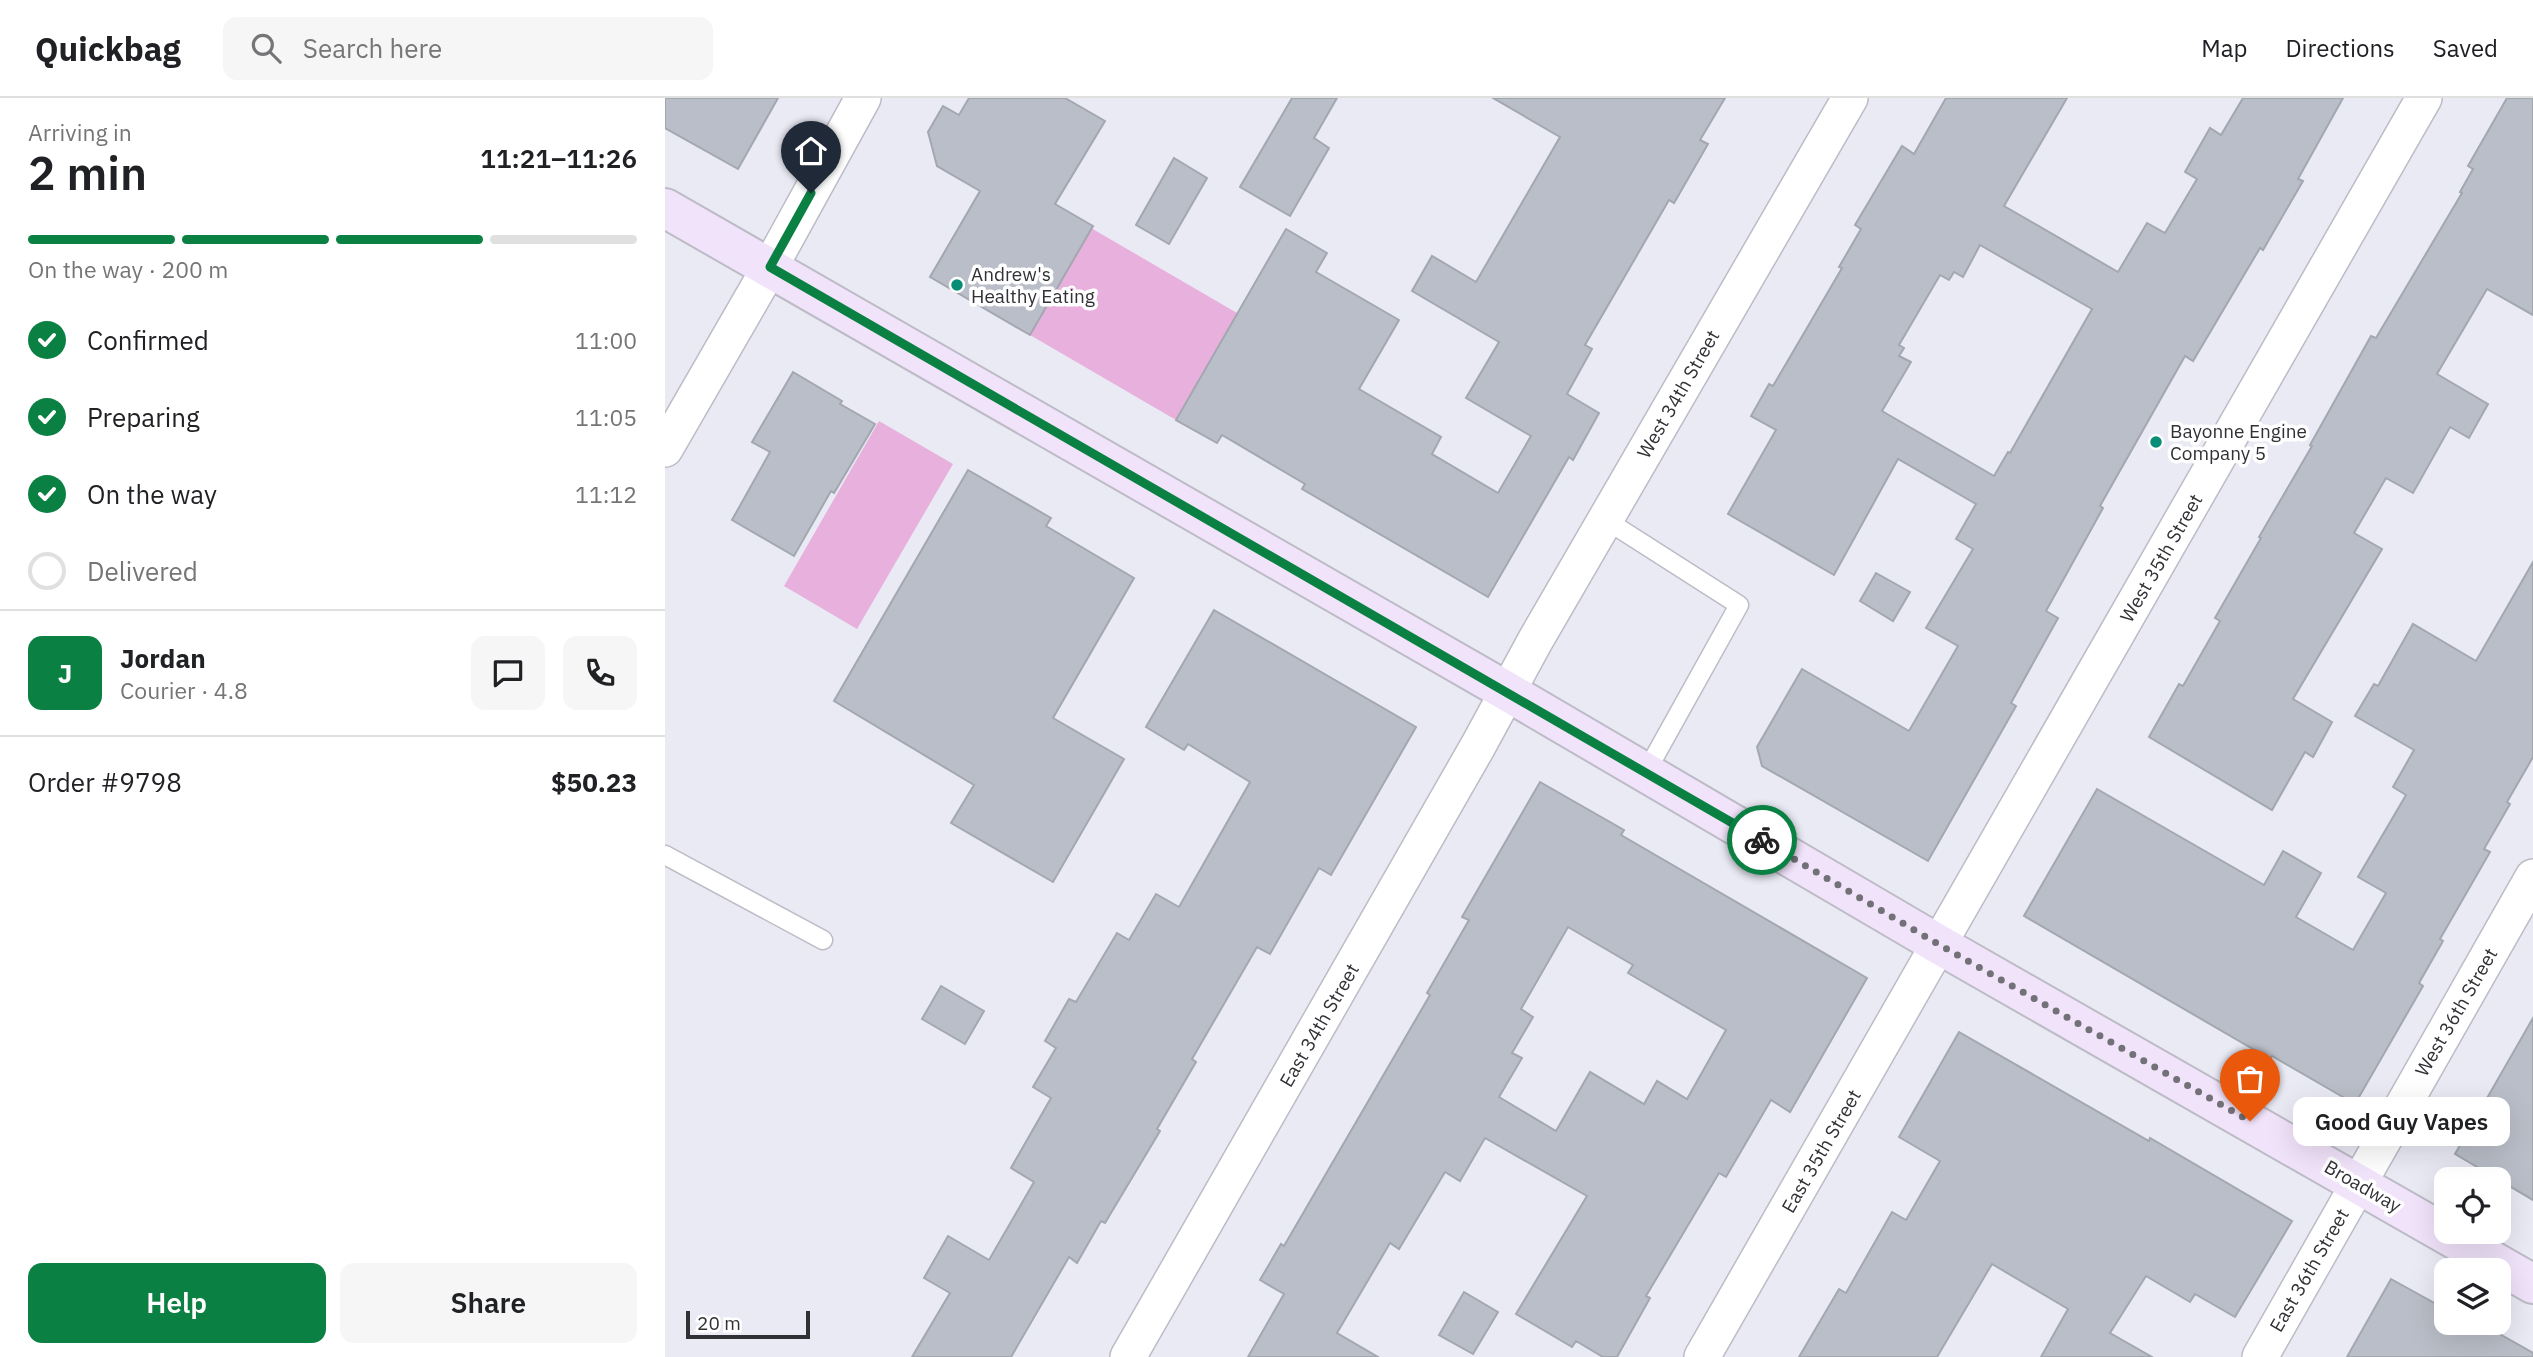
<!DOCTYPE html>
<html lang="en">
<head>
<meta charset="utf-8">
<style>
  :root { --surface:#fff; --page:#f6f6f6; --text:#202124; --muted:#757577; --line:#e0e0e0; --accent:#0b8043 }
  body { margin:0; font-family:"IBM Plex Sans",sans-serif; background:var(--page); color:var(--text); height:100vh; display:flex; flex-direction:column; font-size:26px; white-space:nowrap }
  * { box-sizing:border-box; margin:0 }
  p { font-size:23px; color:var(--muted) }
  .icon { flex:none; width:38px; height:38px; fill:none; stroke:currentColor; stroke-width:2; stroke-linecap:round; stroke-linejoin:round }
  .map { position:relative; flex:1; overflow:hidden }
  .panel { display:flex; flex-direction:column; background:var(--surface); width:665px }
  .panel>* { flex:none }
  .fabs { position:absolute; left:1769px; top:1069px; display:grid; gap:14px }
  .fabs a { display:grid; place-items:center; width:77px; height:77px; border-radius:14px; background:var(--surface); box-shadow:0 7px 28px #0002; font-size:35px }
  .scale { position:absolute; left:21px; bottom:18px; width:124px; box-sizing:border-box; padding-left:7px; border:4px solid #313035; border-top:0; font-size:19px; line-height:24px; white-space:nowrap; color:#313035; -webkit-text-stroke:5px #fff; paint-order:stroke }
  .pin { position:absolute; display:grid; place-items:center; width:60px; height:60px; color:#fff; margin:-72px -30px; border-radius:50% 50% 50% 0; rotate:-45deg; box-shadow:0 0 7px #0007 }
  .pin .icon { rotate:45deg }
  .courier { position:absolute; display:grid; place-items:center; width:70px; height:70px; margin:-35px; border:5px solid #0b8043; border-radius:50%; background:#fff; color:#222; box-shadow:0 2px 9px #0007 }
  .bubble { position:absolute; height:49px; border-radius:14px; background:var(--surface); box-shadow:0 7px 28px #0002; font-size:23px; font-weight:600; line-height:49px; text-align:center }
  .summary em { font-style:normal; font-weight:600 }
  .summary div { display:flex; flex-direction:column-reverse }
  .summary { display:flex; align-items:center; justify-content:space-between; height:119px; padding:0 28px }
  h1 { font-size:46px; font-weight:600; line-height:52px }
  .bar { display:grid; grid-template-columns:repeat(4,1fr); gap:10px 7px; align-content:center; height:84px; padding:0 28px }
  .bar i { height:9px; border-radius:5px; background:var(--line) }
  .bar .selected { background:var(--accent) }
  .bar p { grid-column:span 4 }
  .line { display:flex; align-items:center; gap:18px; padding:0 28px; border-top:2px solid var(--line) }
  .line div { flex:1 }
  .round { display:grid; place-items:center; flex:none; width:74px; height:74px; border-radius:14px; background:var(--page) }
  ol { padding:0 28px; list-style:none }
  li { display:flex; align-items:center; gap:21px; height:77px }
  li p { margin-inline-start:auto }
  li .icon { padding:7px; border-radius:50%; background:var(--accent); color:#fff; stroke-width:4 }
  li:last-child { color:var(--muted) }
  li i { width:38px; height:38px; border:4px solid var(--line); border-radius:50% }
  .action { display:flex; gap:14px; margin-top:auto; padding:14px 28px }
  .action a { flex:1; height:80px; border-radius:14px; background:var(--accent); color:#fff; font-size:28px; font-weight:600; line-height:80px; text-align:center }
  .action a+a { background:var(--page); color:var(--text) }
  header { display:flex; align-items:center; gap:42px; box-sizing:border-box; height:98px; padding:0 35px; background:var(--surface); border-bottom:2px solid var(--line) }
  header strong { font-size:33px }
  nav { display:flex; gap:38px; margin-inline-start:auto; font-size:24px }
  .search { width:490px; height:63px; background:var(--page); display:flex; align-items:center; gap:18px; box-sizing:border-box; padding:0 24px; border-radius:14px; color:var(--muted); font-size:26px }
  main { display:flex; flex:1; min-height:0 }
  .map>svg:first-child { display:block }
</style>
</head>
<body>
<header>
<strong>Quickbag</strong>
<div class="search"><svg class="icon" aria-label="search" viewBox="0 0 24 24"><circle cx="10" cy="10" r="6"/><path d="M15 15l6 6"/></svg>Search here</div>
<nav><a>Map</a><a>Directions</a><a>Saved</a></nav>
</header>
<main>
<section class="panel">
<div class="summary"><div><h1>2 min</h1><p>Arriving in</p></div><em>11:21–11:26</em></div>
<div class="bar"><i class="selected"></i><i class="selected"></i><i class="selected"></i><i></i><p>On the way · 200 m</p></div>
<ol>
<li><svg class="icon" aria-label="check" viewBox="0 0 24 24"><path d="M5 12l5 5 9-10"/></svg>Confirmed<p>11:00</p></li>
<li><svg class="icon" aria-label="check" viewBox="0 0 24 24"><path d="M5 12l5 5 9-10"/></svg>Preparing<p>11:05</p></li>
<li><svg class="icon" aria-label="check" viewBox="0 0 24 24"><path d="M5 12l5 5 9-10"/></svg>On the way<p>11:12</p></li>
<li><i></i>Delivered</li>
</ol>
<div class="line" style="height:126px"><b class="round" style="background:var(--accent);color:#fff">J</b><div><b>Jordan</b><p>Courier · 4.8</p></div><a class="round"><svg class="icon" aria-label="chat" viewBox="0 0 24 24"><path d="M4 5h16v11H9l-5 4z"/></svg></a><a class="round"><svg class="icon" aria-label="phone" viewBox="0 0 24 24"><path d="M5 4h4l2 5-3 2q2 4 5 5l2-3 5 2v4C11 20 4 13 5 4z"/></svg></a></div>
<div class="line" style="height:91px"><div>Order #9798</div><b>$50.23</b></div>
<div class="action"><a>Help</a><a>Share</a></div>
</section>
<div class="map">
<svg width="1868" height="1259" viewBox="0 0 1868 1259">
  <rect width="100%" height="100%" fill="#eaeaf5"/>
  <g fill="#e8b0dc">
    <polygon points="426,130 572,215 511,322 365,237"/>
    <polygon points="214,323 288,366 192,531 119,488"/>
  </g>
  <g fill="#babec8" stroke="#a2a7b0" stroke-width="2" fill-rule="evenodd">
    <polygon points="0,0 113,0 73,71 0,30"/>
    <polygon points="304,0 400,0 440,23 390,106 428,128 365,237 265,179 315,93 272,68 263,34 278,8 294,17"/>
    <polygon points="627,0 672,0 649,40 664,50 625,118 575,89"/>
    <polygon points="828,0 1060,0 1035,42 1043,46 1009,105 1004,102 920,247 927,251 902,296 934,315 908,362 904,359 823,499 637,391 640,386 557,337 552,345 511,322 621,131 662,155 651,174 734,222 694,291 776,339 767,356 833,395 866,338 801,300 834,244 747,193 767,158 811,184 895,39"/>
    <path d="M1281 0H1402L1339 108 1453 174 1482 125 1500 135 1532 81 1520 74 1545 30 1556 37 1578 0H1678L1633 81 1638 83 1598 152 1595 150 1528 263 1520 258 1435 408 1438 410 1381 513 1393 520 1346 605 1351 608 1263 763 1097 668 1092 649 1137 571 1244 633 1293 548 1261 530 1308 451 1291 441 1311 406 1233 361 1169 477 1063 416 1111 332 1086 318 1104 286 1108 288 1177 170 1174 169 1196 131 1190 127 1212 90 1237 48 1249 56ZM1315 147 1427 211 1345 355 1343 354 1329 378 1217 313 1246 264 1234 258 1239 250 1234 247 1275 177 1284 182 1289 174 1298 179Z"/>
    <polygon points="1842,0 1868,0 1868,217 1822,191 1772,276 1823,306 1804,340 1785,329 1748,395 1721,380 1689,435 1717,451 1628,601 1667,624 1648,659 1640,654 1607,712 1484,639 1514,586 1518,588 1555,523 1550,520 1596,440 1594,439 1647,348 1645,347 1706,238 1711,240 1797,95 1795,94 1808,71 1803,68"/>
    <polygon points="509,60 542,80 504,146 471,127"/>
    <polygon points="128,274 177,303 175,306 210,326 169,395 166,393 129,458 67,422 105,354 87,344"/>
    <polygon points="303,372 386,420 381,428 469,480 388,620 459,661 388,784 286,725 309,687 169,603"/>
    <polygon points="1868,464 1868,659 1842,704 1845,706 1819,751 1825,754 1775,841 1778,843 1754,885 1758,888 1690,1006 1607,958 1605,961 1359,818 1432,691 1599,787 1618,753 1656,775 1631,819 1688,852 1721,795 1693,779 1741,697 1728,689 1749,652 1690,618 1709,586 1713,588 1748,526 1811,563"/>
    <polygon points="1211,475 1245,494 1228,523 1195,503"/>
    <polygon points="549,512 751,629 666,777 654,770 605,856 592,849 527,961 531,964 492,1031 495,1033 440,1125 436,1123 412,1165 404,1159 346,1259 247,1259 285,1195 259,1180 283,1138 324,1162 369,1084 346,1070 386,1000 368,989 391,950 380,943 404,901 411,904 452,835 464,842 491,796 514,809 585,684 523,646 519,652 481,629"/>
    <path d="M875 684 959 732 956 737 1202 880 1125 1014 1106 1002 1061 1079 1054 1075 981 1198 985 1200 952 1259H938L911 1243 907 1249 851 1216 922 1098 820 1040 795 1083 780 1074 734 1151 725 1145 672 1235 713 1259H583L619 1196 595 1182 616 1146 619 1148 765 897 762 895 804 822 797 819ZM903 829 968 867 963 875 1061 932 1022 1001 992 983 979 1006 925 974 891 1033 834 999 857 960 847 955 868 919 856 911Z"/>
    <polygon points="276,888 319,913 300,946 257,921"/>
    <polygon points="1868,920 1868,1102 1790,1056"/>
    <polygon points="1294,934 1484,1043 1485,1040 1627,1123 1570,1219 1530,1196 1525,1204 1481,1178 1445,1235 1487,1259 1376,1259 1403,1211 1327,1166 1272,1259 1134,1259 1174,1191 1181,1195 1227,1114 1241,1122 1275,1063 1234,1039"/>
    <polygon points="1726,1181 1782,1212 1782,1225 1815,1225 1868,1255 1868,1259 1682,1259"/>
    <polygon points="799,1194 833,1214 808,1256 774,1237"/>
  </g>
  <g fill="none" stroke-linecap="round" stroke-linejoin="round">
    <defs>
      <g id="lane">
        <polyline points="941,422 1074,507 981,674"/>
        <polyline points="0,757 158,842"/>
      </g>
      <g id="street">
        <polyline points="0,351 105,169 198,0"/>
        <polyline points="463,1259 813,648 870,543 1185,0"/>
        <polyline points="1037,1259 1759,0"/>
        <polyline points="1595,1259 1868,779"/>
      </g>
      <polyline id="secondary" points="0,110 843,594 1273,846 1868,1186"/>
    </defs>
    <use href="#lane" stroke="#bcbbc6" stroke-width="21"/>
    <use href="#street" stroke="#bcbbc6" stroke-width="38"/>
    <use href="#secondary" stroke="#bcbbc6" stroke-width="42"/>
    <use href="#lane" stroke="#fff" stroke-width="18"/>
    <use href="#street" stroke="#fff" stroke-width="35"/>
    <use href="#secondary" stroke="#f1e3fa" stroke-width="38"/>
  </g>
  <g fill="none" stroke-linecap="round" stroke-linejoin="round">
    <polyline stroke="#727178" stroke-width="7" stroke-dasharray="0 12.6" points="1097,742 1273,846 1585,1023"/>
    <polyline stroke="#0b8043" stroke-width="9" points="146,95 105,169 1097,742"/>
  </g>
  <g fill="#088e76" stroke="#fff" stroke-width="2.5">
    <circle cx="292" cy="187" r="7"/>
    <circle cx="1491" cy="344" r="7"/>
  </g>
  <g text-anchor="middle" stroke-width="7" stroke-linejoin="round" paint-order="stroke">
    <g font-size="19" fill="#313035" stroke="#fff" text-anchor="start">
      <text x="306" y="183">Andrew's<tspan x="306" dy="22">Healthy Eating</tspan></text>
      <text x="1505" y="340">Bayonne Engine<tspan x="1505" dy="22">Company 5</tspan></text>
    </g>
    <g font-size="19" fill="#313035" stroke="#fff">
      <text transform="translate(1013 296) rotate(-60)" y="7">West 34th Street</text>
      <text transform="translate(1496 460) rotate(-60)" y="7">West 35th Street</text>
      <text transform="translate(1791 914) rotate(-60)" y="7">West 36th Street</text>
      <text transform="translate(654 927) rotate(-60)" y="7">East 34th Street</text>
      <text transform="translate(1156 1053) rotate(-60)" y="7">East 35th Street</text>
      <text transform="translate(1698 1088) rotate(30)" y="7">Broadway</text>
      <text transform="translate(1644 1172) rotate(-60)" y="7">East 36th Street</text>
    </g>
  </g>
</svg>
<div class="fabs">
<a><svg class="icon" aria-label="locate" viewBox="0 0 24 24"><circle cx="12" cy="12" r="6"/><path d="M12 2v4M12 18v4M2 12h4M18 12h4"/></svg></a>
<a><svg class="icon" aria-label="layers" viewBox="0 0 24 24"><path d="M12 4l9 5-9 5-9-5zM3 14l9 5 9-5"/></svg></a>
</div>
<div class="scale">20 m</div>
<div class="pin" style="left:1585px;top:1023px;background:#ea580c"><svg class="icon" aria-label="bag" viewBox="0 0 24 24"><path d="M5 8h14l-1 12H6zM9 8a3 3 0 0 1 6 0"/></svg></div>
<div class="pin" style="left:146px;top:95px;background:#1f2937"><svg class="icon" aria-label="home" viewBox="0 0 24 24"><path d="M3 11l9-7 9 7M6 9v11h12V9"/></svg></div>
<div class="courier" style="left:1097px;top:742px"><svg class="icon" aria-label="bike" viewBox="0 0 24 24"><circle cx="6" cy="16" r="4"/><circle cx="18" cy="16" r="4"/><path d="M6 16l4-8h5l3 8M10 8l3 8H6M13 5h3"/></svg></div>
<div class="bubble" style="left:1628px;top:999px;width:217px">Good Guy Vapes</div>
</div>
</main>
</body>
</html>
